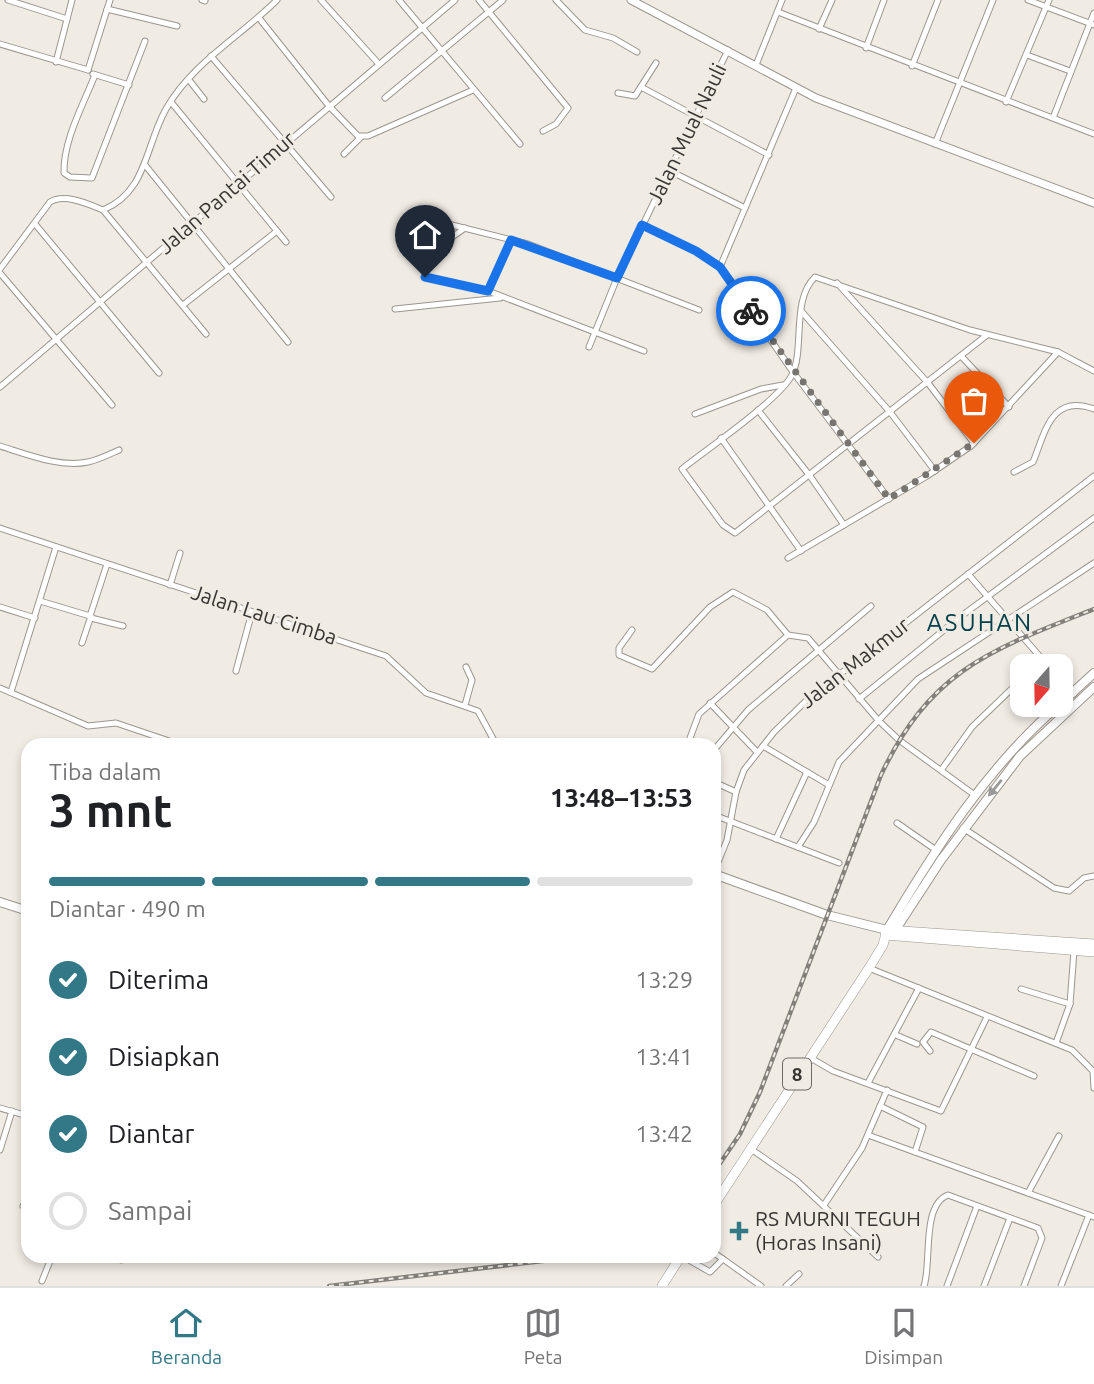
<!DOCTYPE html>
<html lang="id">
<head>
<meta charset="utf-8">
<style>
  :root { --surface:#fff; --page:#f6f6f6; --text:#202124; --muted:#757577; --line:#e0e0e0; --accent:#327886 }
  body { margin:0; font-family:Ubuntu,sans-serif; background:var(--page); color:var(--text); height:100vh; display:flex; flex-direction:column; font-size:26px; white-space:nowrap }
  * { box-sizing:border-box; margin:0 }
  p { font-size:23px; color:var(--muted) }
  .icon { flex:none; width:38px; height:38px; fill:none; stroke:currentColor; stroke-width:2; stroke-linecap:round; stroke-linejoin:round }
  .map { position:relative; flex:1; overflow:hidden }
  .sheet { position:absolute; left:21px; top:738px; width:700px; height:525px; display:flex; flex-direction:column; background:var(--surface); border-radius:21px; box-shadow:0 4px 10px #0003 }
  .sheet>* { flex:none }
  .needle { width:46px; rotate:200deg }
  .fabs { position:absolute; left:1010px; top:654px; display:grid; gap:14px }
  .fabs a { display:grid; place-items:center; width:63px; height:63px; border-radius:14px; background:var(--surface); box-shadow:0 4px 10px #0003; font-size:35px }
  .pin { position:absolute; display:grid; place-items:center; width:60px; height:60px; color:#fff; margin:-72px -30px; border-radius:50% 50% 50% 0; rotate:-45deg; box-shadow:0 0 7px #0007 }
  .pin .icon { rotate:45deg }
  .courier { position:absolute; display:grid; place-items:center; width:70px; height:70px; margin:-35px; border:5px solid #1a73e8; border-radius:50%; background:#fff; color:#222; box-shadow:0 2px 9px #0007 }
  .head em { font-style:normal; font-weight:700 }
  .head div { display:flex; flex-direction:column-reverse }
  .head { display:flex; align-items:center; justify-content:space-between; height:119px; padding:0 28px }
  h1 { font-size:46px; font-weight:700; line-height:52px }
  .bar { display:grid; grid-template-columns:repeat(4,1fr); gap:10px 7px; align-content:center; height:84px; padding:0 28px }
  .bar i { height:9px; border-radius:5px; background:var(--line) }
  .bar .on { background:var(--accent) }
  .bar p { grid-column:span 4 }
  ol { padding:0 28px; list-style:none }
  li { display:flex; align-items:center; gap:21px; height:77px }
  li p { margin-inline-start:auto }
  li .icon { padding:7px; border-radius:50%; background:var(--accent); color:#fff; stroke-width:4 }
  li:last-child { color:var(--muted) }
  li i { width:38px; height:38px; border:4px solid var(--line); border-radius:50% }
  .dock { display:flex; justify-content:space-around; align-items:center; height:98px; border-top:2px solid var(--line); background:var(--surface); font-size:19px; color:var(--muted) }
  .dock a { display:grid; justify-items:center; gap:4px }
  .dock .on { color:var(--accent) }
  .map>svg:first-child { display:block }
</style>
</head>
<body>
<div class="map">
<svg width="1094" height="1286" viewBox="0 0 1094 1286">
  <rect width="100%" height="100%" fill="#f0ebe3"/>
  <g fill="none" stroke-linecap="round" stroke-linejoin="round">
    <defs>
      <g id="street">
        <polyline points="8,0 67,19"/>
        <polyline points="202,0 205,1"/>
        <polyline points="321,0 378,63"/>
        <polyline points="399,0 520,144"/>
        <polyline points="479,0 568,108 556,124 543,131"/>
        <polyline points="556,0 585,30 613,38 637,52"/>
        <polyline points="1028,0 1094,25"/>
        <polyline points="107,9 177,26"/>
        <polyline points="778,12 1094,134"/>
        <polyline points="259,18 329,106 358,136 368,136 473,90"/>
        <polyline points="819,29 832,0"/>
        <polyline points="0,44 88,70"/>
        <polyline points="866,48 884,0"/>
        <polyline points="1027,55 1070,71"/>
        <polyline points="211,56 331,197"/>
        <polyline points="56,62 72,0"/>
        <polyline points="756,65 782,0"/>
        <polyline points="912,66 938,0"/>
        <polyline points="88,70 110,0"/>
        <polyline points="93,74 129,85"/>
        <path d="M95 75C83 105 63 141 64 173L70 177 92 178 145 41"/>
        <polyline points="189,80 204,99"/>
        <polyline points="641,87 769,155"/>
        <polyline points="618,93 635,96 656,63"/>
        <polyline points="385,98 503,0"/>
        <polyline points="171,102 286,242"/>
        <polyline points="1006,102 1049,0"/>
        <polyline points="1053,118 1094,13"/>
        <polyline points="935,144 993,0"/>
        <polyline points="344,154 361,137"/>
        <polyline points="145,165 288,342"/>
        <polyline points="668,170 745,208"/>
        <path d="M103 210C147 192 145 146 166 109 192 63 241 36 277 0"/>
        <polyline points="444,223 528,244 699,310"/>
        <polyline points="35,224 159,373"/>
        <polyline points="642,225 696,251 720,267 793,372 889,499"/>
        <polyline points="420,246 439,246 465,228"/>
        <polyline points="720,267 796,88"/>
        <path d="M0 269 50 202C65 193 88 204 103 210L206 334"/>
        <polyline points="0,273 112,405"/>
        <polyline points="425,277 488,291 644,351"/>
        <polyline points="837,283 928,383 974,443"/>
        <polyline points="488,291 511,240"/>
        <polyline points="183,305 277,231"/>
        <polyline points="395,309 500,298"/>
        <polyline points="802,312 890,412 935,471"/>
        <path d="M987 335 735 533 723 525 682 469C707 449 779 400 792 375 805 349 791 300 815 277L970 330 1058 352 1094 371"/>
        <polyline points="589,347 617,278 728,50"/>
        <polyline points="961,356 1009,407"/>
        <polyline points="0,387 455,0"/>
        <polyline points="758,410 810,476 844,525"/>
        <polyline points="695,414 761,389 783,385"/>
        <polyline points="721,438 801,551"/>
        <path d="M0 446C26 454 60 468 88 462 98 460 110 454 119 450"/>
        <path d="M1014 472 1033 462C1045 433 1051 393 1094 409"/>
        <polyline points="0,528 386,656 426,693 478,711 497,746"/>
        <polyline points="788,558 927,476 971,446 1058,352"/>
        <polyline points="968,574 1049,667"/>
        <polyline points="170,585 180,553"/>
        <polyline points="40,601 90,616 107,564"/>
        <polyline points="0,607 35,618"/>
        <polyline points="91,618 123,626"/>
        <polyline points="632,630 619,648 619,655 652,669 710,607 733,592 767,610 788,635"/>
        <polyline points="82,643 91,616"/>
        <polyline points="236,671 252,612"/>
        <polyline points="1060,679 1074,694"/>
        <polyline points="0,688 88,726 116,723 184,746"/>
        <polyline points="11,692 56,547"/>
        <polyline points="859,699 960,617 1094,518"/>
        <polyline points="710,703 757,752"/>
        <polyline points="465,705 472,680 466,667"/>
        <polyline points="687,746 699,714 788,635 808,638 878,720 899,740 976,796"/>
        <polyline points="763,746 829,785"/>
        <polyline points="714,750 748,710 871,606"/>
        <polyline points="942,769 972,727 1022,679"/>
        <polyline points="714,782 736,792"/>
        <polyline points="714,815 839,863"/>
        <polyline points="897,823 936,850"/>
        <polyline points="963,828 1054,888 1069,891 1084,878 1094,876"/>
        <polyline points="776,839 807,772"/>
        <polyline points="798,847 814,822 839,762 918,679 1094,563"/>
        <polyline points="714,872 727,840 736,792 744,770 774,732 808,699 1094,476"/>
        <polyline points="869,968 1072,1050 1093,1071 1094,1088"/>
        <polyline points="1021,989 1070,1004"/>
        <polyline points="896,1035 917,1044"/>
        <polyline points="1056,1043 1070,1004 1074,951"/>
        <polyline points="930,1051 923,1042 931,1032 1034,1076"/>
        <polyline points="809,1057 833,1071 941,1111 987,1017"/>
        <polyline points="868,1083 919,988"/>
        <polyline points="880,1106 923,1127 915,1152"/>
        <polyline points="0,1108 28,1116"/>
        <polyline points="868,1135 1094,1217"/>
        <polyline points="751,1149 797,1181 878,1257"/>
        <polyline points="0,1150 12,1111"/>
        <polyline points="1028,1193 1059,1136"/>
        <polyline points="824,1205 862,1148 887,1090"/>
        <polyline points="23,1206 28,1207"/>
        <polyline points="714,1253 723,1259"/>
        <polyline points="121,1256 121,1260"/>
        <polyline points="682,1256 710,1272 723,1259 761,1286"/>
        <polyline points="42,1281 52,1256"/>
        <polyline points="786,1286 799,1274"/>
        <path d="M924 1286C932 1263 921 1205 948 1195L1038 1228 1042 1238 1024 1286"/>
        <polyline points="947,1286 977,1206"/>
        <polyline points="984,1286 1010,1218"/>
        <polyline points="1061,1286 1089,1215"/>
      </g>
      <polyline id="secondary" points="631,0 816,98 1094,203"/>
      <g id="primary">
        <polyline points="1060,704 1094,673"/>
        <path d="M714 874 827 915 887 930C935 849 987 767 1059 705"/>
        <polyline points="0,902 28,911"/>
        <polyline points="894,932 941,860 1020,756 1094,687"/>
      </g>
      <g id="highway">
        <polyline points="885,935 1094,952"/>
        <polyline points="714,1205 869,968 883,945 887,930 1094,944"/>
        <polyline points="662,1286 681,1256"/>
      </g>
    </defs>
    <use href="#street" stroke="#9b968e" stroke-width="7"/>
    <use href="#secondary" stroke="#9b968e" stroke-width="9"/>
    <use href="#primary" stroke="#9b968e" stroke-width="10"/>
    <use href="#highway" stroke="#9b968e" stroke-width="10"/>
    <use href="#street" stroke="#fff" stroke-width="5"/>
    <use href="#secondary" stroke="#fff" stroke-width="7"/>
    <use href="#primary" stroke="#fff" stroke-width="8"/>
    <use href="#highway" stroke="#fff" stroke-width="9"/>
    <defs>
      <g id="rail">
        <path d="M714 1172 740 1134 760 1092 881 775C931 669 991 650 1094 609"/>
        <polyline points="329,1286 586,1256"/>
      </g>
    </defs>
    <use href="#rail" stroke="#83807b" stroke-width="4.5"/>
    <use href="#rail" stroke="#f0ebe3" stroke-width="2" stroke-dasharray="5" stroke-linecap="butt"/>
  </g>
  <defs><path id="oneway-solid" d="M-6-.8H1V-3.2L6.5 0L1 3.2V.8H-6Z" transform="scale(1.75)"/></defs>
  <use fill="#9b9a98" href="#oneway-solid" transform="translate(995 788) rotate(129)"/>
  <g fill="none" stroke-linecap="round" stroke-linejoin="round">
    <polyline stroke="#787570" stroke-width="7" stroke-dasharray="0 12.6" points="751,311 889,499 974,443"/>
    <polyline stroke="#1a73e8" stroke-width="9" points="425,277 488,291 511,240 617,278 642,225 696,251 720,267 751,311"/>
  </g>
  <path fill="#327886" stroke="#f0ebe3" stroke-width="2.5" d="M735.5 1220.5h7v7h7v7h-7v7h-7v-7h-7v-7h7z"/>
  <g text-anchor="middle" stroke-width="6" stroke-linejoin="round" paint-order="stroke">
    <rect fill="#f0ebe3" stroke="#6e6c67" stroke-width="2" x="783" y="1058.5" width="28" height="31" rx="5"/>
    <g font-size="19" font-weight="bold" fill="#373532">
      <text x="797" y="1081">8</text>
    </g>
    <g font-size="21" fill="#373532" stroke="#f0ebe3">
      <text transform="translate(687 134) rotate(-64)" y="7">Jalan Mual Nauli</text>
      <text transform="translate(227 193) rotate(-41)" y="7">Jalan Pantai Timur</text>
      <text transform="translate(264 615) rotate(18)" y="7">Jalan Lau Cimba</text>
      <text transform="translate(855 663) rotate(-38)" y="7">Jalan Makmur</text>
    </g>
    <g font-size="21" fill="#373532" stroke="#f0ebe3" text-anchor="start">
      <text x="755" y="1226">RS MURNI TEGUH<tspan x="755" dy="24">(Horas Insani)</tspan></text>
    </g>
    <g font-size="24" letter-spacing="2" fill="#00404b" stroke="#f0ebe3">
      <text x="980" y="631">ASUHAN</text>
    </g>
  </g>
</svg>
<div class="fabs">
<a><svg class="needle" viewBox="-14 -14 28 28"><path d="M0-13l5 13h-10z" fill="#e53935"/><path d="M0 13l5-13h-10z" fill="#757577"/></svg></a>
</div>
<div class="pin" style="left:974px;top:443px;background:#ea580c"><svg class="icon" aria-label="bag" viewBox="0 0 24 24"><path d="M5 8h14l-1 12H6zM9 8a3 3 0 0 1 6 0"/></svg></div>
<div class="pin" style="left:425px;top:277px;background:#1f2937"><svg class="icon" aria-label="home" viewBox="0 0 24 24"><path d="M3 11l9-7 9 7M6 9v11h12V9"/></svg></div>
<div class="courier" style="left:751px;top:311px"><svg class="icon" aria-label="bike" viewBox="0 0 24 24"><circle cx="6" cy="16" r="4"/><circle cx="18" cy="16" r="4"/><path d="M6 16l4-8h5l3 8M10 8l3 8H6M13 5h3"/></svg></div>
<section class="sheet">
<div class="head"><div><h1>3 mnt</h1><p>Tiba dalam</p></div><em>13:48–13:53</em></div>
<div class="bar"><i class="on"></i><i class="on"></i><i class="on"></i><i></i><p>Diantar · 490 m</p></div>
<ol>
<li><svg class="icon" aria-label="check" viewBox="0 0 24 24"><path d="M5 12l5 5 9-10"/></svg>Diterima<p>13:29</p></li>
<li><svg class="icon" aria-label="check" viewBox="0 0 24 24"><path d="M5 12l5 5 9-10"/></svg>Disiapkan<p>13:41</p></li>
<li><svg class="icon" aria-label="check" viewBox="0 0 24 24"><path d="M5 12l5 5 9-10"/></svg>Diantar<p>13:42</p></li>
<li><i></i>Sampai</li>
</ol>
</section>
</div>
<nav class="dock">
<a class="on"><svg class="icon" aria-label="home" viewBox="0 0 24 24"><path d="M3 11l9-7 9 7M6 9v11h12V9"/></svg>Beranda</a>
<a><svg class="icon" aria-label="map" viewBox="0 0 24 24"><path d="M3 6l6-2 6 2 6-2v14l-6 2-6-2-6 2zM9 4v14M15 6v14"/></svg>Peta</a>
<a><svg class="icon" aria-label="saved" viewBox="0 0 24 24"><path d="M7 4h10v16l-5-4-5 4z"/></svg>Disimpan</a>
</nav>
</body>
</html>
